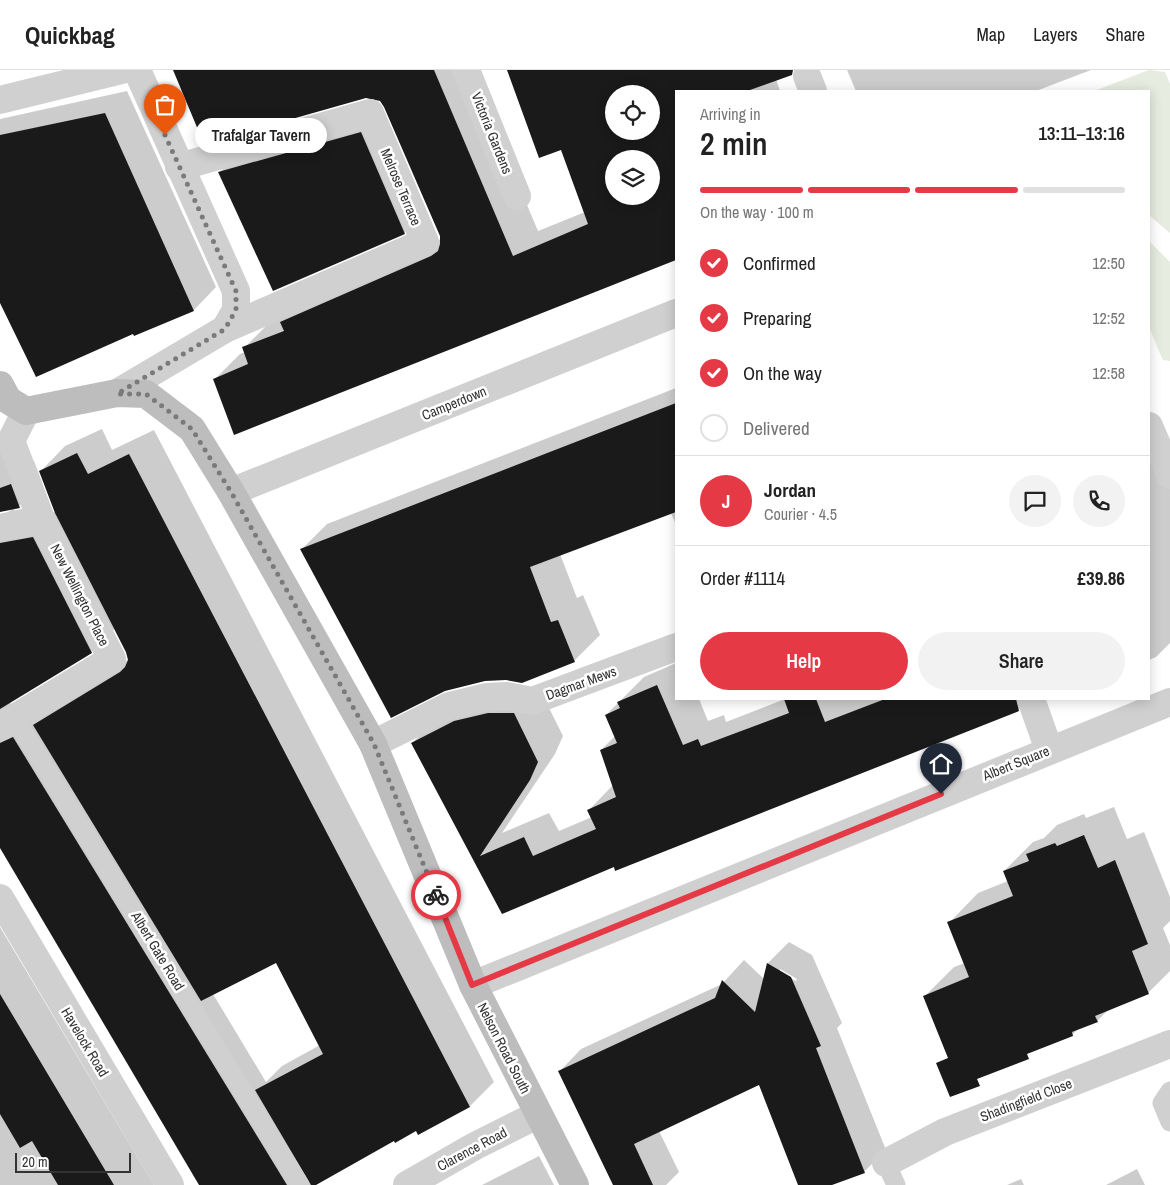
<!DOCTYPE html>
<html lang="en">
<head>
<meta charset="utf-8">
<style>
  :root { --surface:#fff; --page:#f2f2f2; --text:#222; --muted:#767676; --line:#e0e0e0; --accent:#e63946 }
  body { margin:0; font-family:"Archivo Narrow",sans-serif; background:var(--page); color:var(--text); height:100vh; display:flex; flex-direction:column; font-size:19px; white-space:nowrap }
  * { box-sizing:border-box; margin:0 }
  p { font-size:16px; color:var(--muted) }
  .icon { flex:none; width:28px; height:28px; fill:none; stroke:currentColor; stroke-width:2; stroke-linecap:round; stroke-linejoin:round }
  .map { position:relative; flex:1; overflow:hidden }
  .side { position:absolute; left:675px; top:20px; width:475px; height:610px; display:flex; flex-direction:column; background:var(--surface); border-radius:0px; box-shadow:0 2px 12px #0003 }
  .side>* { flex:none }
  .controls { position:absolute; left:605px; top:15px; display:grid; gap:10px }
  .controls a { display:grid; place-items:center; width:55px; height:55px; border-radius:50%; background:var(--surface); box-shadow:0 2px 12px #0003; font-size:25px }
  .scale { position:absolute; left:15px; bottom:12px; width:116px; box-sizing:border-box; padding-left:5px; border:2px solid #333; border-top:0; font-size:14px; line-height:18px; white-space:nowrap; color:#333; -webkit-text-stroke:4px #fff; paint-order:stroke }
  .pin { position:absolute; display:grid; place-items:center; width:42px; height:42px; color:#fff; margin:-51px -21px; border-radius:50% 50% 50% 0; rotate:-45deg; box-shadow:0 0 5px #0007 }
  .pin .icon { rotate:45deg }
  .courier { position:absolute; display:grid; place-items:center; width:50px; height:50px; margin:-25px; border:4px solid #e63946; border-radius:50%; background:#fff; color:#222; box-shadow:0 1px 6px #0007 }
  .bubble { position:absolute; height:35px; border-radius:18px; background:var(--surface); box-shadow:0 2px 12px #0003; font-size:16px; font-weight:600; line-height:35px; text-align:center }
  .summary em { font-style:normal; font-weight:600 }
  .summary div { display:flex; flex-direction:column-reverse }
  .summary { display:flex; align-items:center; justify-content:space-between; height:85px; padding:0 25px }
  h1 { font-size:32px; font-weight:600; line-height:38px }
  .bar { display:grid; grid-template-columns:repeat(4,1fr); gap:8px 5px; align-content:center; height:60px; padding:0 25px }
  .bar i { height:6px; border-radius:4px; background:var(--line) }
  .bar .on { background:var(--accent) }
  .bar p { grid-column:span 4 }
  .line { display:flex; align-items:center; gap:12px; padding:0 25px; border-top:1px solid var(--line) }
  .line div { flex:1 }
  .round { display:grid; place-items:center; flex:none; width:52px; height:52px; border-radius:26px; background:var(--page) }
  ol { padding:0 25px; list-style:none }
  li { display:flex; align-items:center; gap:15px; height:55px }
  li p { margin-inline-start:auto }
  li .icon { padding:5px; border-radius:50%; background:var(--accent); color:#fff; stroke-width:4 }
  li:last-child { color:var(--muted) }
  li i { width:28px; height:28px; border:2px solid var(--line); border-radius:50% }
  .action { display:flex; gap:10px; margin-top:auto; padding:10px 25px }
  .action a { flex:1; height:58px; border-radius:30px; background:var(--accent); color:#fff; font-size:20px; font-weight:600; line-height:58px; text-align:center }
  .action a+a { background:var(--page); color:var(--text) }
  header { display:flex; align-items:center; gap:30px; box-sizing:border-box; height:70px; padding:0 25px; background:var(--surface); border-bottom:1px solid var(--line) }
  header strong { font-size:24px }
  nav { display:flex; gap:28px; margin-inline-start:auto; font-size:18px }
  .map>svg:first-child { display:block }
</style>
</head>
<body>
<header>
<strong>Quickbag</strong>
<nav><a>Map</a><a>Layers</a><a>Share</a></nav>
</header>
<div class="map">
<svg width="1170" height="1115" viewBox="0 0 1170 1115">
  <rect width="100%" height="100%" fill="#fff"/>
  <g fill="#e6ecdf">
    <polygon points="1149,0 1165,2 1170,14 1170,163 1149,145 1149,21 1094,21"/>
    <polygon points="1149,171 1170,192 1170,291 1163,290 1161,286 1149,257"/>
  </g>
  <g fill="#0003" fill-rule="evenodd">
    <path d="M175 0H470L538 161 585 142 562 78 508 0H773L780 21H676V189L235 364 215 309 240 284 245 282 244 278 269 253 307 227 441 169V166L385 36 380 30ZM614 24H651V61H614ZM614 89H651V126H614Z"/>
    <polygon points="847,0 1091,0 1036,21 856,21"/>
    <polygon points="127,21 216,217 194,240 134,265 133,262 0,230 0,49"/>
    <polygon points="381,42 424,142 404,163 219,103 239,82"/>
    <polygon points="676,318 676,455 671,443 560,484 577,528 583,525 600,565 574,591 301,480 327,454"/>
    <polygon points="1149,343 1170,396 1170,573 1156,587 1149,590"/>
    <path d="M102 359 112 380 154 360 494 1012 470 1036 419 1064 417 1059 394 1070 314 1115H201L0 775V447L13 439 22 447 56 442 41 401 65 376ZM114 559 129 589 59 631 12 638 10 631 91 582ZM276 892 320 975 282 996 266 1012 213 924Z"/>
    <polygon points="0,363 31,393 34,391 42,413 19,436 0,441"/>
    <polygon points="676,593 676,629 699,629 708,651 724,645 726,652 785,629 1029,629 1018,640 615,796 502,843 412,673 438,647 539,618 563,666 555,684 502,763 549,743 559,761 592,747 589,740 613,715 601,680 615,666 606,645 644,607"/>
    <polygon points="1114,737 1127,769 1144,762 1170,827 1170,851 1163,858 1170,875 1170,901 1148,923 1109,939 1097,951 1079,958 1072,965 925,926 954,897 965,893 949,853 978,823 1008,811 1004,801 1033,772 1044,768 1057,755 1084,744 1086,748"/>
    <polygon points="0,857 154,1115 0,1115"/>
    <path d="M789 872 812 885 842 953 837 958 886 1080 864 1102 829 1115H799L760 1013 659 1061 679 1102 666 1115H614L560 1001 581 979 722 914 744 890 764 909 768 893ZM780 899 797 909 796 911 780 902Z"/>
    <polygon points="539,1086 554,1115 482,1115"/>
    <polygon points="1137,1099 1145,1115 1106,1115"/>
    <polygon points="1021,1109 1024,1115 1007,1115"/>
  </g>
  <g fill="#1a1a1a" fill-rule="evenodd">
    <path d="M173 0H434L513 186 588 154 561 80 539 88 507 0H793L792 5 747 21H676V190L234 365 213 309 248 294 242 277 284 261 280 252 431 186 438 181 440 174V166L384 37 380 31 366 28 204 74ZM614 24H651V61H614ZM614 89H651V126H614Z"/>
    <polygon points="105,43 194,241 134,266 133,264 36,307 0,233 0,65"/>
    <polygon points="361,62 405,164 273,221 218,102"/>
    <polygon points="676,333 676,442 530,497 551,552 558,550 575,592 522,613 506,610 485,611 445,621 391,648 300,479"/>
    <polygon points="77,383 88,404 129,384 470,1037 418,1065 416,1061 395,1073 394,1071 316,1115 311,1115 255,1020 323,984 276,893 201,931 33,655 120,602 125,597 128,590 126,582 55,443 39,401"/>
    <polygon points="11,414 20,438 0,442 0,418"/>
    <polygon points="33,467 92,583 0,639 0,473"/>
    <polygon points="657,615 683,675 698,669 701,676 789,643 784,629 816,629 825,652 885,629 1016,629 1019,641 615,801 614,797 502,844 411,673 454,651 488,643 514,643 538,692 530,710 480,786 524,767 533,786 596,759 587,740 616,727 600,680 617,673 605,645 620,638 617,632"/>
    <polygon points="13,667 287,1115 199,1115 0,778 0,673"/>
    <polygon points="1084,765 1098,798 1115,790 1148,874 1132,881 1149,924 1095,946 1098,952 1072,962 1073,966 1027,984 1029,989 977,1009 980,1016 950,1027 936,993 948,988 923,926 969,907 947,852 1013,826 1003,801 1029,791 1026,784 1055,773 1057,776"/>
    <polygon points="767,893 791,907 821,976 816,978 865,1103 832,1115 798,1115 759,1015 634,1074 653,1115 613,1115 558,1001 715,928 722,910 755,942"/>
    <polygon points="0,924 114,1115 58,1115 32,1071 20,1078 0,1044"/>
  </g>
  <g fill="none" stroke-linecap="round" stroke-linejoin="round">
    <g stroke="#d0d0d0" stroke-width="19">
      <polyline points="15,648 300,1115"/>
      <polyline points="1170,1021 1162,1033 1170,1052"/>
      <polyline points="886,1093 896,1115"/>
    </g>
    <g stroke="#d0d0d0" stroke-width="28">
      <polyline points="466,0 517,126"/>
      <polyline points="807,6 813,21"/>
      <polyline points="0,30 122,0"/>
      <polyline points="179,97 370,43 425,172 225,259"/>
      <polyline points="117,323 225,259 236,240 236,221 137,0"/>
      <polyline points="1149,356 1170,405"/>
      <polyline points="231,422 676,243"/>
      <polyline points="0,458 41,449"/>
      <polyline points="1031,629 1049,680"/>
      <polyline points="0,657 112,589 41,449 11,371 26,341"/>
      <polyline points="373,674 449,636 486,627 507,626 532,631 676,577"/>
      <polyline points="0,828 170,1115"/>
      <polyline points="473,915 1170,632"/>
      <polyline points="886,1093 945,1062 1170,974"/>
      <polyline points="407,1115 475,1076 537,1045"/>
    </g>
    <polyline stroke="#bdbdbd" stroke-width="28" points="0,315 8,330 26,341 117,323 146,324 192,359 231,422 373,674 473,915 575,1115"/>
  </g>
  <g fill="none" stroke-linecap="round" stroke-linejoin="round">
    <polyline stroke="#7a7a7a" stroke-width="5" stroke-dasharray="0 9" points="165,65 236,221 236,240 225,259 117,324 146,324 192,359 231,422 374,674 436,825"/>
    <polyline stroke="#e63946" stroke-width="6" points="436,825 472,915 941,724"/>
  </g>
  <g text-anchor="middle" stroke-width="5" stroke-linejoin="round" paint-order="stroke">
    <g font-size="14" fill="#333" stroke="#fff">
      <text transform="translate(492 63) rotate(68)" y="5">Victoria Gardens</text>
      <text transform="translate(401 117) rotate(67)" y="5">Melrose Terrace</text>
      <text transform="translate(454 333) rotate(-22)" y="5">Camperdown</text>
      <text transform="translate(80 525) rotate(63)" y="5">New Wellington Place</text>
      <text transform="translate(581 613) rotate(-20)" y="5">Dagmar Mews</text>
      <text transform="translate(1016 693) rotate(-22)" y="5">Albert Square</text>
      <text transform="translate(158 881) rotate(59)" y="5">Albert Gate Road</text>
      <text transform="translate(85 972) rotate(59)" y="5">Havelock Road</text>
      <text transform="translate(504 978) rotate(63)" y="5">Nelson Road South</text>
      <text transform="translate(1026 1030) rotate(-21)" y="5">Shadingfield Close</text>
      <text transform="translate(472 1079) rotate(-28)" y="5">Clarence Road</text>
    </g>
  </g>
</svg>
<div class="controls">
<a><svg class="icon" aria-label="locate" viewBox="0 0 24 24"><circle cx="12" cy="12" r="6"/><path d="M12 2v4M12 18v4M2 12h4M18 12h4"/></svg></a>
<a><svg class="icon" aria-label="layers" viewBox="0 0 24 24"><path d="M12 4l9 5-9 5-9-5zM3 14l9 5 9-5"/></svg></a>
</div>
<div class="scale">20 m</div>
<div class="pin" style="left:165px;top:65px;background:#ea580c"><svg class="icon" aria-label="bag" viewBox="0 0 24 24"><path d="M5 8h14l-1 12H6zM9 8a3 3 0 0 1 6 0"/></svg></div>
<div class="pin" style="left:941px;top:724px;background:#1f2937"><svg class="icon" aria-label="home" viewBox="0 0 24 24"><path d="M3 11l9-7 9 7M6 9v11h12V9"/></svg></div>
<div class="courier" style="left:436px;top:825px"><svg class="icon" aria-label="bike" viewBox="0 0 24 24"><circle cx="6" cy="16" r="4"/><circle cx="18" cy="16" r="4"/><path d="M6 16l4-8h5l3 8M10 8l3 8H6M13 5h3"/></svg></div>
<div class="bubble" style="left:195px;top:48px;width:132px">Trafalgar Tavern</div>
<section class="side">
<div class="summary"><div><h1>2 min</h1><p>Arriving in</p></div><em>13:11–13:16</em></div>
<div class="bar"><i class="on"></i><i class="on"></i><i class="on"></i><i></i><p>On the way · 100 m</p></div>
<ol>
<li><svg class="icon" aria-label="check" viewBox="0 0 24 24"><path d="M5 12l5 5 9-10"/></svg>Confirmed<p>12:50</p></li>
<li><svg class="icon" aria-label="check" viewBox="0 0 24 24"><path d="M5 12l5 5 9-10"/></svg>Preparing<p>12:52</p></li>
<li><svg class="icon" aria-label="check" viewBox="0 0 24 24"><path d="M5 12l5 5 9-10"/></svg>On the way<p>12:58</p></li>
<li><i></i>Delivered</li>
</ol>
<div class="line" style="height:90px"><b class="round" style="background:var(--accent);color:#fff">J</b><div><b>Jordan</b><p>Courier · 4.5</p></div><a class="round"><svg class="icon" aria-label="chat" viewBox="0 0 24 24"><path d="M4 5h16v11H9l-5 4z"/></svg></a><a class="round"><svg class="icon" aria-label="phone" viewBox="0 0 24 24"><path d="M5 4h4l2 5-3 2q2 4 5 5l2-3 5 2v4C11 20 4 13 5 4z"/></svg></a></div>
<div class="line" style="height:65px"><div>Order #1114</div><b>£39.86</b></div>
<div class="action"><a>Help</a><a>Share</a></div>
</section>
</div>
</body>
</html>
